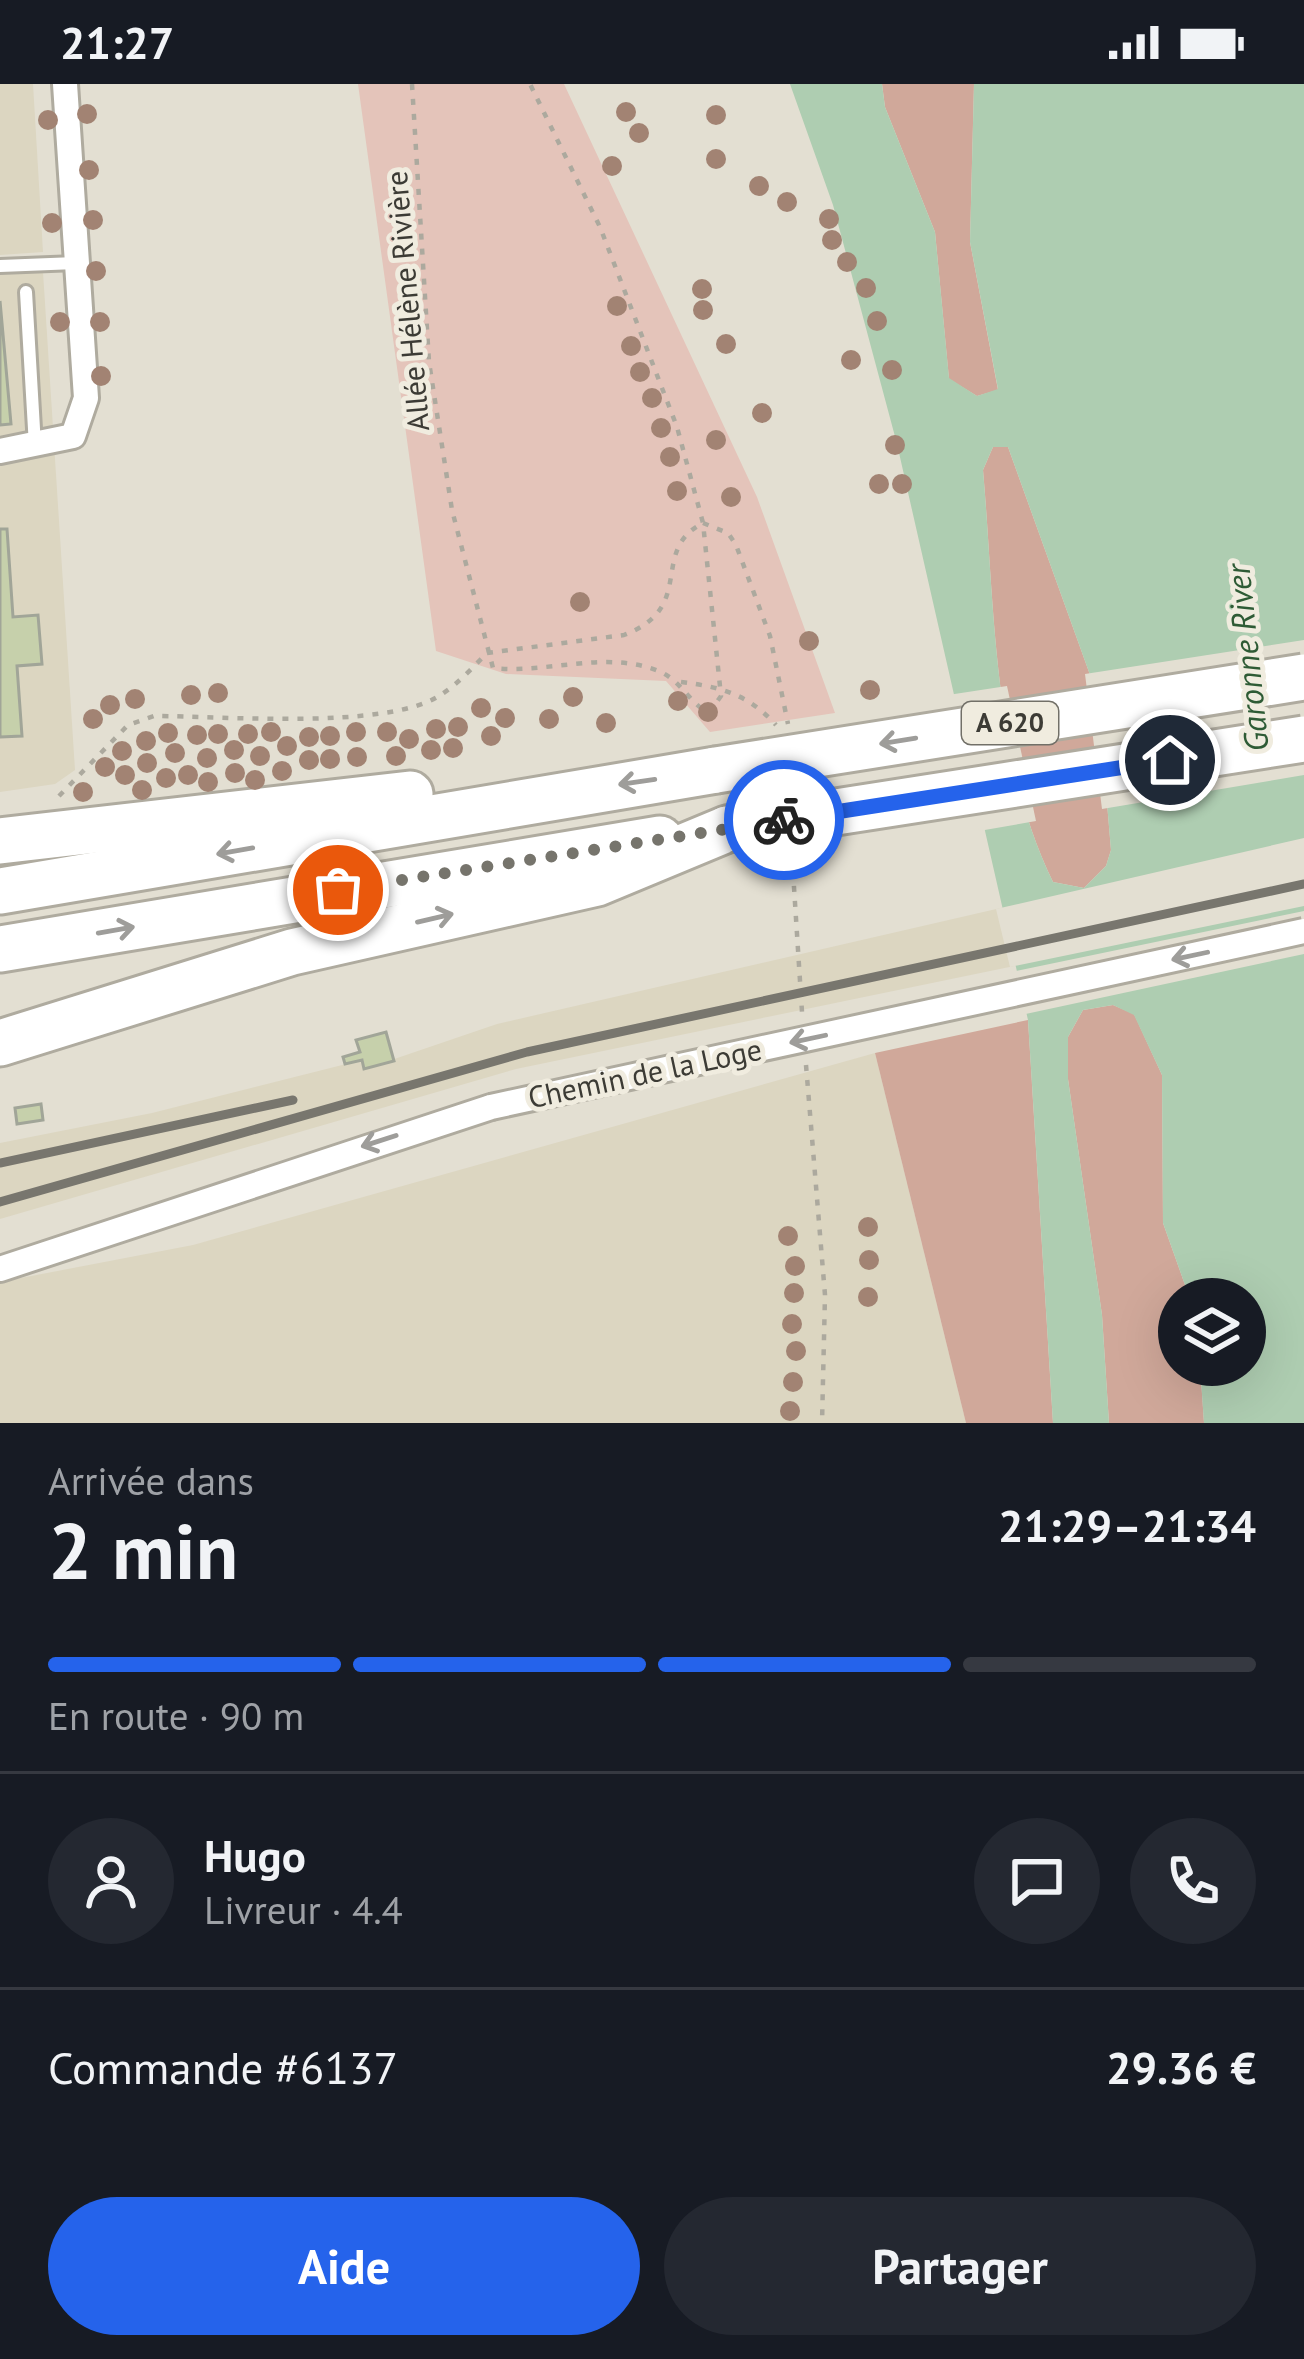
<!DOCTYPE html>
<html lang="fr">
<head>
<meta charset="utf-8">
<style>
  :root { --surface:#171b24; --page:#242831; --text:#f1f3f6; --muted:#9ea1a6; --line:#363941; --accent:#2563eb }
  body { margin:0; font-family:"PT Sans",sans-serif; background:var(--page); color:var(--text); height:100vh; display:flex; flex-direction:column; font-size:45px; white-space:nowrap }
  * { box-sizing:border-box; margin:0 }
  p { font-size:39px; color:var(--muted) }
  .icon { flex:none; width:66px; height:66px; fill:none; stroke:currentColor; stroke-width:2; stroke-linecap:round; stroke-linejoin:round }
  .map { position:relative; height:1339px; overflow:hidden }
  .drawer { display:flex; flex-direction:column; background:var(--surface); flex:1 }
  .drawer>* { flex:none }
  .fabs { position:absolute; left:1158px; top:1194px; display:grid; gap:24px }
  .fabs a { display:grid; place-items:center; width:108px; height:108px; border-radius:50%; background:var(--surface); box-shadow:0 12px 48px #0002; font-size:60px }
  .pin { position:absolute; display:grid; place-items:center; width:102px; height:102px; color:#fff; margin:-51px; border:6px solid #fff; border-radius:50%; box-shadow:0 3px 12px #0007 }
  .courier { position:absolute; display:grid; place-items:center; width:120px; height:120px; margin:-60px; border:9px solid #2563eb; border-radius:50%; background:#fff; color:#222; box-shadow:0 3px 15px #0007 }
  .overview em { font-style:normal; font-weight:600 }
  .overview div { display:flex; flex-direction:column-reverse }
  .overview { display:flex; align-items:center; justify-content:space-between; height:204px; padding:0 48px }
  h1 { font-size:78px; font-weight:600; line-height:90px }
  .bar { display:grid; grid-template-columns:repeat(4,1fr); gap:18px 12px; align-content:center; height:144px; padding:0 48px }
  .bar i { height:15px; border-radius:9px; background:var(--line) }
  .bar .selected { background:var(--accent) }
  .bar p { grid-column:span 4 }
  .line { display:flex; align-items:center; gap:30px; padding:0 48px; border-top:3px solid var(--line) }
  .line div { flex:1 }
  .round { display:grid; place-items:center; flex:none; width:126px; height:126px; border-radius:63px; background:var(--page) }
  .primary-button { display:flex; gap:24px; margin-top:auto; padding:24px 48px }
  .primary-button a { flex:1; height:138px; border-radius:72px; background:var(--accent); color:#fff; font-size:48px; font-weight:600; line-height:138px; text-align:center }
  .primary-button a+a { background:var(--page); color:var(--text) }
  .status { display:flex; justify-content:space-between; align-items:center; height:84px; padding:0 60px; background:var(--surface); direction:ltr }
  .status svg { height:33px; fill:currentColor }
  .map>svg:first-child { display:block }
</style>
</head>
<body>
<div class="status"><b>21:27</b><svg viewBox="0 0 49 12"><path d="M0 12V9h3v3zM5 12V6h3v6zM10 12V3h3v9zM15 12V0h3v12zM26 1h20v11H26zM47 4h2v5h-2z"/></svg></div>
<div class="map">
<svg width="1304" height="1339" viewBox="0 0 1304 1339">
  <rect width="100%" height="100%" fill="#e3dfd2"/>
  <g fill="#dcd6c1">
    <polygon points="0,0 33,0 43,168 0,171"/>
    <polygon points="43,188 75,686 55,700 0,708 0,189"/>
    <polygon points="1304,754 1304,822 516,985 0,1135 0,1059 152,1029 362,976 365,985 497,940"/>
    <polygon points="875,969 966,1339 0,1339 0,1198 193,1161"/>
  </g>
  <polygon fill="#e4c4ba" points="358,0 564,0 757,413 835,629 710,648 666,597 506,590 436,567"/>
  <g fill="#d0a89a">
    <polygon points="882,0 974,0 970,158 998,306 977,312 949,295 935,148 885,23"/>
    <path d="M993 363H1008L1098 613 1111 766 1106 782 1084 804 1053 798C992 673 995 522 983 386Z"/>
    <polygon points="1113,921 1134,930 1162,991 1163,1139 1190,1215 1179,1215 1179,1281 1200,1281 1204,1339 1109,1339 1102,1231 1068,995 1068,953 1083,926"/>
    <polygon points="1028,936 1053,1339 966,1339 875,969"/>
  </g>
  <path fill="#aecdb1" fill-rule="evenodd" d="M790 0H882L885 23 935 148 949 294 977 312 998 305 970 158 974 0H1304V1339H1204L1200 1281H1245V1215H1190L1163 1139 1162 991 1134 931 1113 921 1083 926 1068 953V995L1102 1231 1109 1339H1053L1028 936 897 360 833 121ZM993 363H1008L1098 613 1111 766 1106 782 1084 804 1053 798C992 673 995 522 983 386Z"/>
  <g fill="#e3dfd2">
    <polygon points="1304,556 1304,691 1102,725 1085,590"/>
    <polygon points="1007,602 1036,737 979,747 948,611"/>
    <polygon points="1304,754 1304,822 1010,883 996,825"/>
    <polygon points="1304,827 1304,870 1021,931 1011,888"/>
  </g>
  <g fill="#c6d0ab" stroke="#a1a598" stroke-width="3">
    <polygon points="0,217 11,340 0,341"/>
    <polygon points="0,445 7,445 13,533 38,531 42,580 17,582 22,652 0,653"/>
    <polygon points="386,948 394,977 364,985 362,976 345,980 343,973 360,968 356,956"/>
    <polygon points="41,1020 43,1036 17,1040 15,1024"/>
  </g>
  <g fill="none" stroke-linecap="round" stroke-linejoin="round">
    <defs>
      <g id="lane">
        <polyline points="0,182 76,179"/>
        <polyline points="26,208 35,362"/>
      </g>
      <g id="street">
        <polyline points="0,367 73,352 86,314 65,0"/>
        <polyline points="0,1185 491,1023"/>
      </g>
      <g id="highway">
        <polyline points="0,757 410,710"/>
        <polyline points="0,807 716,686"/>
        <polyline points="0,865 660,755"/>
        <polyline points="0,959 292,868 597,799 727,745"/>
      </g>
    </defs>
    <use href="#lane" stroke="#afab9f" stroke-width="18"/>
    <use href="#street" stroke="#afab9f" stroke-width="30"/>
    <use href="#highway" stroke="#afab9f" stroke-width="51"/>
    <g stroke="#aca99e" stroke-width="4.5" stroke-dasharray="6 9" stroke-linecap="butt">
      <path d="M412 0 429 278 452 426 493 584C548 590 608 565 661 588 682 598 690 620 709 629L721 612 703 439 677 343 600 143 530 0"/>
      <polyline points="703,439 728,449 736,461 770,552 788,640"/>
      <path d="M487 569 624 551C698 523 648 467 703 439"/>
      <path d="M681 598C721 603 748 610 776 641"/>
      <path d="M59 712 128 641 154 632C223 632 384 646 439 612 457 601 472 584 487 569"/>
      <polyline points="792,772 802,928"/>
      <polyline points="806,981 825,1211 822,1339"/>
    </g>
    <use href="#lane" stroke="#fff" stroke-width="12"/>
    <use href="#street" stroke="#fff" stroke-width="24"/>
    <use href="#highway" stroke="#fff" stroke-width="45"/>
    <g stroke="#78766e" stroke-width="9">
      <polyline points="0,1079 293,1016"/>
      <polyline points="0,1118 527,968 1304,800"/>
    </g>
    <defs>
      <polyline id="street-bridge" points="491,1023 1304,847"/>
      <g id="highway-bridge">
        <polyline points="716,686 1304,593"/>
        <polyline points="727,745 1304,655"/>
      </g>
    </defs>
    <use href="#street-bridge" stroke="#afab9f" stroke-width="30" stroke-linecap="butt"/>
    <use href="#highway-bridge" stroke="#afab9f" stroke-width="51" stroke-linecap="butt"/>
    <use href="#street-bridge" stroke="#fff" stroke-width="24"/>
    <use href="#highway-bridge" stroke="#fff" stroke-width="45"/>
  </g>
  <g fill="#a28373">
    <circle cx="626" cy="28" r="10"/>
    <circle cx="87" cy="30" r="10"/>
    <circle cx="716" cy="31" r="10"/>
    <circle cx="48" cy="36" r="10"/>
    <circle cx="639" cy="49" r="10"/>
    <circle cx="716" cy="75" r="10"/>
    <circle cx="612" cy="82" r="10"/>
    <circle cx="89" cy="86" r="10"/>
    <circle cx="759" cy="102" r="10"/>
    <circle cx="787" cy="118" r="10"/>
    <circle cx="829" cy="135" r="10"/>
    <circle cx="93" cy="136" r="10"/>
    <circle cx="52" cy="139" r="10"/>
    <circle cx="832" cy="156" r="10"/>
    <circle cx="847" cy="178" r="10"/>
    <circle cx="96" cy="187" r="10"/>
    <circle cx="866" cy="204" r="10"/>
    <circle cx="702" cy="205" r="10"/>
    <circle cx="617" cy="222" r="10"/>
    <circle cx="703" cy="226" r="10"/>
    <circle cx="877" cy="237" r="10"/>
    <circle cx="60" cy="238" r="10"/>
    <circle cx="100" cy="238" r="10"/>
    <circle cx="726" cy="260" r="10"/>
    <circle cx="631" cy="262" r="10"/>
    <circle cx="851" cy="276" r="10"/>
    <circle cx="892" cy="286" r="10"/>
    <circle cx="640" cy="288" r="10"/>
    <circle cx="101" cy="292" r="10"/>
    <circle cx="652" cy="314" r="10"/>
    <circle cx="762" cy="329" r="10"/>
    <circle cx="661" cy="344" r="10"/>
    <circle cx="716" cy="356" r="10"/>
    <circle cx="895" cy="361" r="10"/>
    <circle cx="670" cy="373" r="10"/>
    <circle cx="879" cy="400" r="10"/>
    <circle cx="902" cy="400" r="10"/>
    <circle cx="677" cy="407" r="10"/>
    <circle cx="731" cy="413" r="10"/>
    <circle cx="580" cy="518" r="10"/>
    <circle cx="809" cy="557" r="10"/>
    <circle cx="870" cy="606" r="10"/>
    <circle cx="218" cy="609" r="10"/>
    <circle cx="191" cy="611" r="10"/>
    <circle cx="573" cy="613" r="10"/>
    <circle cx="135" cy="615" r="10"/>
    <circle cx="678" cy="617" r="10"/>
    <circle cx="110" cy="621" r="10"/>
    <circle cx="481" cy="624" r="10"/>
    <circle cx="708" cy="628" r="10"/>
    <circle cx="505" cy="634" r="10"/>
    <circle cx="93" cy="635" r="10"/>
    <circle cx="549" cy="635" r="10"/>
    <circle cx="606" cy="639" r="10"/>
    <circle cx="458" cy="643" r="10"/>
    <circle cx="436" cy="645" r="10"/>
    <circle cx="271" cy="648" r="10"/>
    <circle cx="356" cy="648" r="10"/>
    <circle cx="387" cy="648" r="10"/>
    <circle cx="168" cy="649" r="10"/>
    <circle cx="218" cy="650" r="10"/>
    <circle cx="248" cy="650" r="10"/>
    <circle cx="197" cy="651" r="10"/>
    <circle cx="330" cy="652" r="10"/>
    <circle cx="491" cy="652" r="10"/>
    <circle cx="309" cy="653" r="10"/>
    <circle cx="409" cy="655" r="10"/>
    <circle cx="146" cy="657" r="10"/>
    <circle cx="287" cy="662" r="10"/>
    <circle cx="453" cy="664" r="10"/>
    <circle cx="234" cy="666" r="10"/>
    <circle cx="431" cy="666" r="10"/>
    <circle cx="122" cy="667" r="10"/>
    <circle cx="175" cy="669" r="10"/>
    <circle cx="260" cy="672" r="10"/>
    <circle cx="396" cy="672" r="10"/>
    <circle cx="357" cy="673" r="10"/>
    <circle cx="207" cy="674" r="10"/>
    <circle cx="330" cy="675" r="10"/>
    <circle cx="309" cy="676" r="10"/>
    <circle cx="147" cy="679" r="10"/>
    <circle cx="105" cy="683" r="10"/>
    <circle cx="282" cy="687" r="10"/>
    <circle cx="235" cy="689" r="10"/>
    <circle cx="125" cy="691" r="10"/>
    <circle cx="188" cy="691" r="10"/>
    <circle cx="166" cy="694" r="10"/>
    <circle cx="255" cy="696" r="10"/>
    <circle cx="208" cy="698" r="10"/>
    <circle cx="142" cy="706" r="10"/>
    <circle cx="83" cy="708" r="10"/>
    <circle cx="868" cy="1143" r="10"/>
    <circle cx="788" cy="1152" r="10"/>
    <circle cx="869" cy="1176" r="10"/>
    <circle cx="795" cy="1182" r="10"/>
    <circle cx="794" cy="1209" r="10"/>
    <circle cx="868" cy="1213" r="10"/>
    <circle cx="792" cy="1240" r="10"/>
    <circle cx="796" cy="1267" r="10"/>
    <circle cx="793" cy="1298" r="10"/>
    <circle cx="790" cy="1327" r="10"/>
  </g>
  <defs><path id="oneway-shaft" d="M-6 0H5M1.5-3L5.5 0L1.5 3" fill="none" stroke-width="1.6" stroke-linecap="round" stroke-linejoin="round" transform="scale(3)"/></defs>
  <g stroke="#9e9d9a">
    <use href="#oneway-shaft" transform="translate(898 657) rotate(171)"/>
    <use href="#oneway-shaft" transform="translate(637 698) rotate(172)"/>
    <use href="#oneway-shaft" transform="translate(235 767) rotate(170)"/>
    <use href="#oneway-shaft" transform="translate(435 834) rotate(-13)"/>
    <use href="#oneway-shaft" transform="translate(116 846) rotate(-10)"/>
    <use href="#oneway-shaft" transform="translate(1190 872) rotate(168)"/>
    <use href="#oneway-shaft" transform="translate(808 955) rotate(168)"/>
    <use href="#oneway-shaft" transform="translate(379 1057) rotate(162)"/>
  </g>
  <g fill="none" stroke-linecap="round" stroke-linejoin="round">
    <polyline stroke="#76746c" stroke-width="12" stroke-dasharray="0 21.6" points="338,806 784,736"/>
    <polyline stroke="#2563eb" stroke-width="15" points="784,736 1170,676"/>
  </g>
  <g text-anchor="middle" stroke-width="10" stroke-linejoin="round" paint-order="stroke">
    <rect fill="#f0ecdf" stroke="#727068" stroke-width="3" x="962" y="618" width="96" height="42" rx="9"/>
    <g font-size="27" font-weight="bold" fill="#3c3b35">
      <text x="1010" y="648">A 620</text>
    </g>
    <g font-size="30" fill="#3c3b35" stroke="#f0ecdf">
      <text transform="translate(408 217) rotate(-95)" y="10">Allée Hélène Rivière</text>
      <text transform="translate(645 990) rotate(-12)" y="10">Chemin de la Loge</text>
    </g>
    <g font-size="33" font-style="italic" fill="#2e5b35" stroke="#f0ecdf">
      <text transform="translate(1247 574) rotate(-96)" y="12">Garonne River</text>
    </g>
  </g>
</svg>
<div class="fabs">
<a><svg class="icon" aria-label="layers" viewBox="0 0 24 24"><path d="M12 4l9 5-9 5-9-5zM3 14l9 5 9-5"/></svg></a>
</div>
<div class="pin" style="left:338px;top:806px;background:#ea580c"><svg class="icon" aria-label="bag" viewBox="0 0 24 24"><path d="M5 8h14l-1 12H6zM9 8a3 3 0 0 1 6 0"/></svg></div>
<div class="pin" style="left:1170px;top:676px;background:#1f2937"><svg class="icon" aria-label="home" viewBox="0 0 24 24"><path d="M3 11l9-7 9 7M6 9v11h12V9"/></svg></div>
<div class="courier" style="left:784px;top:736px"><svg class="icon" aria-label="bike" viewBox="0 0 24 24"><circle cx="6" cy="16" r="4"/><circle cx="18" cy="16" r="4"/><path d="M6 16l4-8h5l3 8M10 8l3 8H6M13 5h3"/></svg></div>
</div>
<section class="drawer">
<div class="overview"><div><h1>2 min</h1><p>Arrivée dans</p></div><em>21:29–21:34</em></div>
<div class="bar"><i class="selected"></i><i class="selected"></i><i class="selected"></i><i></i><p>En route · 90 m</p></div>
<div class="line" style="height:216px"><a class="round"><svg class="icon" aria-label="person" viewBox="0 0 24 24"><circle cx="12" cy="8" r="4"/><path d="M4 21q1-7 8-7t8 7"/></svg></a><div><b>Hugo</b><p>Livreur · 4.4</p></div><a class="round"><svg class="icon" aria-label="chat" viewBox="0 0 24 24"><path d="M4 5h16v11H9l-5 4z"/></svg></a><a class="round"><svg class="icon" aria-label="phone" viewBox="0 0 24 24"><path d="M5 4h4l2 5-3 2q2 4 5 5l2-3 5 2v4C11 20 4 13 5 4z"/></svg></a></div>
<div class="line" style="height:156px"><div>Commande #6137</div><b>29.36 €</b></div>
<div class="primary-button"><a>Aide</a><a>Partager</a></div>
</section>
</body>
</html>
